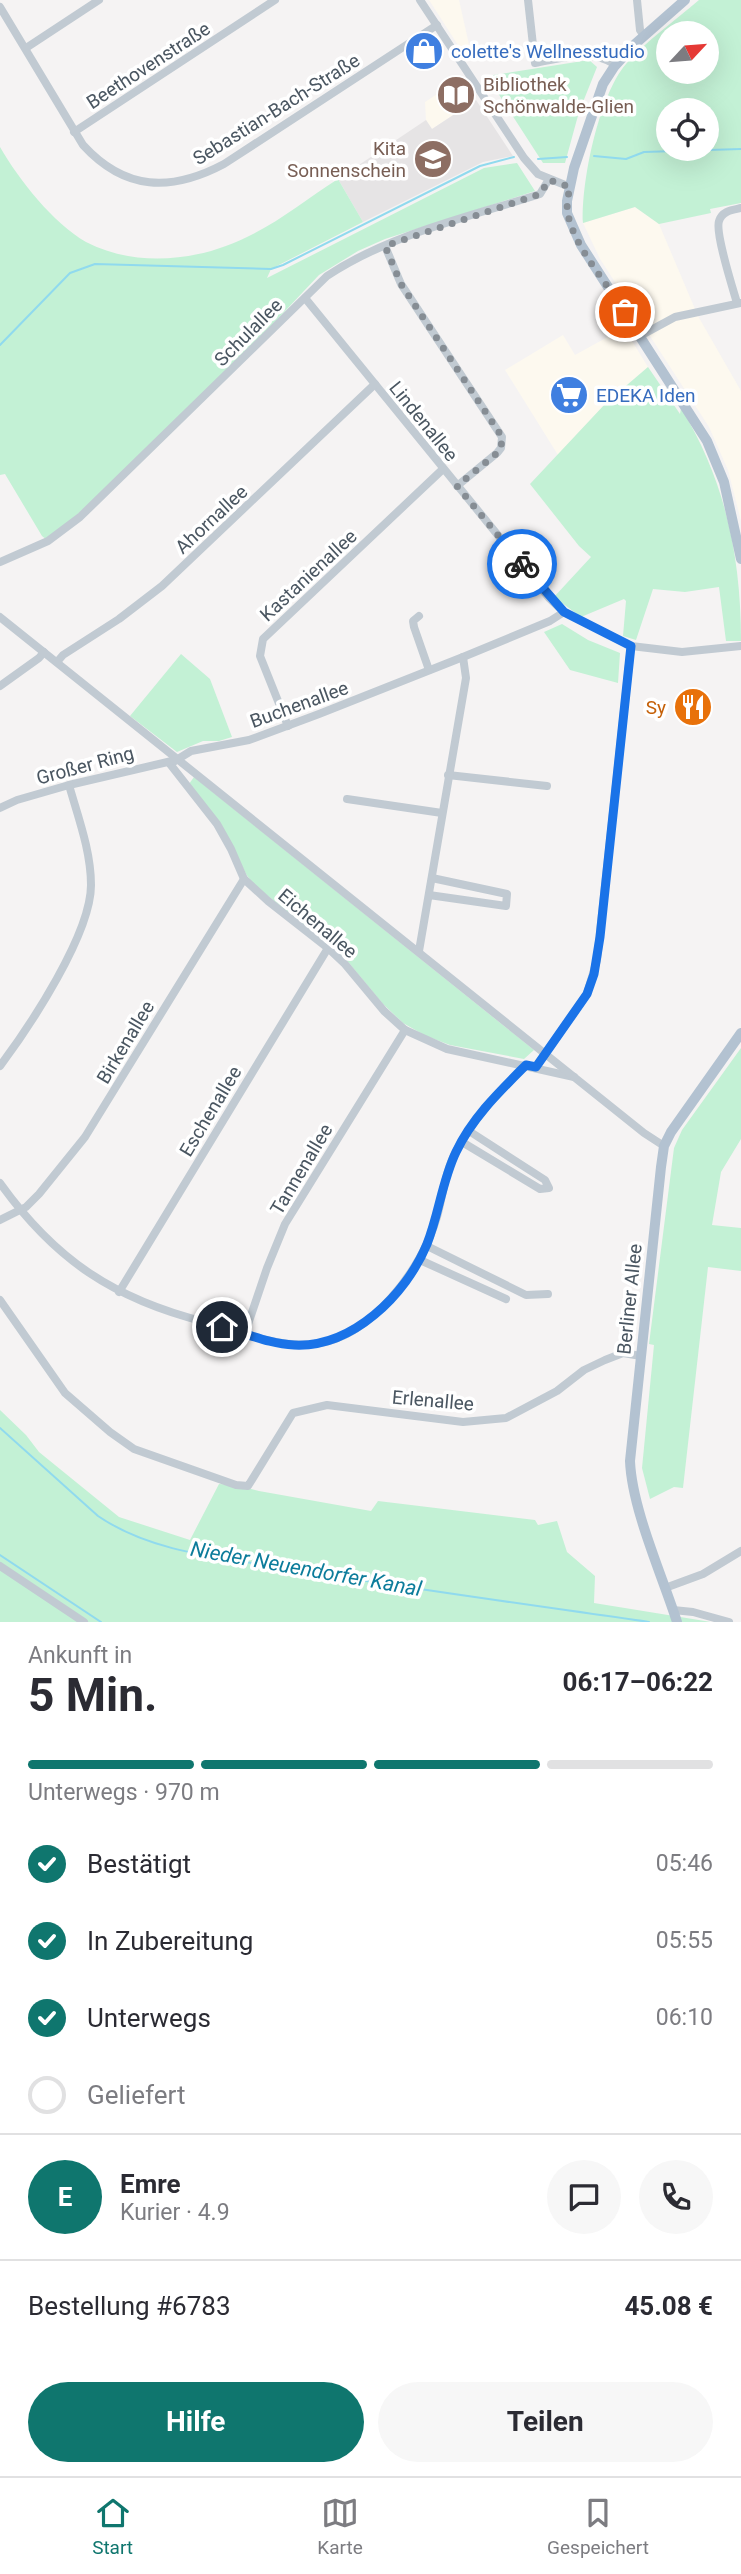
<!DOCTYPE html>
<html lang="de">
<head>
<meta charset="utf-8">
<style>
  :root { --surface:#fff; --page:#f7f7f7; --text:#2b2b33; --muted:#7c7c81; --line:#e1e1e2; --accent:#0f766e }
  body { margin:0; font-family:Roboto,sans-serif; background:var(--page); color:var(--text); height:100vh; display:flex; flex-direction:column; font-size:26px; white-space:nowrap }
  * { box-sizing:border-box; margin:0 }
  p { font-size:23px; color:var(--muted) }
  .icon { flex:none; width:38px; height:38px; fill:none; stroke:currentColor; stroke-width:2; stroke-linecap:round; stroke-linejoin:round }
  .map { position:relative; height:1622px; overflow:hidden }
  .side { display:flex; flex-direction:column; background:var(--surface); flex:1 }
  .side>* { flex:none }
  .needle { width:46px; rotate:64deg }
  .tools { position:absolute; left:656px; top:21px; display:grid; gap:14px }
  .tools a { display:grid; place-items:center; width:63px; height:63px; border-radius:50%; background:var(--surface); box-shadow:0 7px 28px #0002; font-size:35px }
  .pin { position:absolute; display:grid; place-items:center; width:60px; height:60px; color:#fff; margin:-30px; border:4px solid #fff; border-radius:50%; box-shadow:0 2px 7px #0007 }
  .courier { position:absolute; display:grid; place-items:center; width:70px; height:70px; margin:-35px; border:5px solid #1a73e8; border-radius:50%; background:#fff; color:#222; box-shadow:0 2px 9px #0007 }
  .summary em { font-style:normal; font-weight:700 }
  .summary div { display:flex; flex-direction:column-reverse }
  .summary { display:flex; align-items:center; justify-content:space-between; height:119px; padding:0 28px }
  h1 { font-size:46px; font-weight:700; line-height:52px }
  .bar { display:grid; grid-template-columns:repeat(4,1fr); gap:10px 7px; align-content:center; height:84px; padding:0 28px }
  .bar i { height:9px; border-radius:5px; background:var(--line) }
  .bar .selected { background:var(--accent) }
  .bar p { grid-column:span 4 }
  .line { display:flex; align-items:center; gap:18px; padding:0 28px; border-top:2px solid var(--line) }
  .line div { flex:1 }
  .round { display:grid; place-items:center; flex:none; width:74px; height:74px; border-radius:37px; background:var(--page) }
  ol { padding:0 28px; list-style:none }
  li { display:flex; align-items:center; gap:21px; height:77px }
  li p { margin-inline-start:auto }
  li .icon { padding:7px; border-radius:50%; background:var(--accent); color:#fff; stroke-width:4 }
  li:last-child { color:var(--muted) }
  li i { width:38px; height:38px; border:4px solid var(--line); border-radius:50% }
  .primary-button { display:flex; gap:14px; margin-top:auto; padding:14px 28px }
  .primary-button a { flex:1; height:80px; border-radius:42px; background:var(--accent); color:#fff; font-size:28px; font-weight:700; line-height:80px; text-align:center }
  .primary-button a+a { background:var(--page); color:var(--text) }
  .tab-bar { display:flex; justify-content:space-around; align-items:center; height:98px; border-top:2px solid var(--line); background:var(--surface); font-size:19px; color:var(--muted) }
  .tab-bar a { display:grid; justify-items:center; gap:4px }
  .tab-bar .selected { color:var(--accent) }
  .map>svg:first-child { display:block }
</style>
</head>
<body>
<div class="map">
<svg width="741" height="1622" viewBox="0 0 741 1622">
  <rect width="100%" height="100%" fill="#f5f3f3"/>
  <g fill="#fdf9ef">
    <polygon points="429,0 459,0 470,49 463,53"/>
    <polygon points="461,78 476,100 432,129 426,120 425,102"/>
    <polygon points="635,207 659,224 698,316 741,391 741,521 728,470 709,427 600,259 583,223"/>
    <polygon points="624,328 648,367 606,403 558,455 505,370 563,335 575,355"/>
  </g>
  <polygon fill="#e6e4e5" points="476,100 513,156 483,162 363,222 338,179 426,120 432,129"/>
  <g fill="#c3f1d5" fill-rule="evenodd">
    <path d="M699 0H741V203L710 209 711 213 659 224 635 207 583 223C581 182 599 95 626 64 645 42 676 20 699 0ZM668 33H707V72H668ZM668 110H707V149H668Z"/>
    <polygon points="589,60 597,67 579,112 565,163 543,163 487,76"/>
    <path d="M0 147C19 180 53 223 86 242 136 268 199 261 247 237 279 222 308 198 338 179L363 222 271 269 267 278 484 168 517 163 535 191 385 239 358 251 319 275 186 416 48 541 42 536 5 474 0 475Z"/>
    <path d="M648 367 680 414 681 408C725 480 741 556 741 641H726L719 587 685 592 653 589 636 640 623 636 626 601 624 599 581 617 554 597 591 557 579 546 530 484 606 403Z"/>
    <polygon points="562,624 588,640 620,653 618,683 570,670 544,632"/>
    <polygon points="181,654 210,679 232,737 219,741 203,741 177,752 130,716"/>
    <polygon points="194,777 534,1050 524,1059 450,1045 426,1036 403,1023 383,1004 344,957 253,884 246,874 221,824 189,784"/>
    <polygon points="741,1048 741,1139 721,1172 712,1225 741,1228 741,1271 708,1267 683,1488 674,1487 650,1499 642,1468 654,1345 649,1344 674,1148 682,1130"/>
    <polygon points="0,1410 26,1435 39,1452 119,1517 190,1540 219,1484 236,1485 259,1491 371,1511 378,1501 535,1520 538,1525 557,1521 567,1552 595,1576 594,1603 711,1622 0,1622"/>
  </g>
  <g fill="none" stroke-linecap="round" stroke-linejoin="round">
    <g stroke="#90daee" stroke-width="2">
      <polyline points="594,156 626,159 644,152 741,149"/>
      <polyline points="538,159 567,157"/>
      <polyline points="0,345 70,273 95,264 271,269 283,265 480,166 514,157"/>
      <path d="M0 1428 98 1516C155 1555 230 1558 296 1570 414 1589 531 1605 649 1622"/>
      <polyline points="0,1555 101,1622"/>
    </g>
    <g stroke="#c1cad2" stroke-width="8">
      <polyline points="420,0 524,158 538,174 570,187"/>
      <path d="M528 0 535 63C563 58 591 48 616 65"/>
      <polyline points="637,0 640,30 644,36"/>
      <path d="M0 7 83 145C125 191 171 192 224 164L437 25"/>
      <polyline points="26,48 99,0"/>
      <polyline points="74,132 275,0"/>
      <polyline points="385,246 401,284 502,437 501,448 497,453 457,486"/>
      <polyline points="305,298 549,598 564,612 631,646 682,652 741,646"/>
      <path d="M737 303C733 289 715 233 719 221 722 211 732 210 741 208"/>
      <polyline points="640,336 675,317 741,303"/>
      <path d="M0 562 48 541 80 517 327 276C390 234 469 217 540 194L549 179"/>
      <polyline points="564,612 550,621 463,657 319,714 249,740 191,751 170,764 217,824 231,849 244,879 268,901 328,948 344,963 384,1011 405,1030 447,1049 574,1077"/>
      <polyline points="419,616 413,621 414,627 429,670"/>
      <polyline points="0,617 644,1133 664,1146"/>
      <polyline points="57,662 63,655 119,619 162,586 375,384"/>
      <polyline points="0,686 39,658 44,652"/>
      <polyline points="288,726 260,656 263,639 443,469"/>
      <polyline points="448,775 547,786"/>
      <polyline points="347,799 442,813"/>
      <polyline points="0,808 17,800 69,785 176,760"/>
      <polyline points="429,895 506,906 507,894 432,878"/>
      <polyline points="419,951 466,678 463,657"/>
      <path d="M0 1066C30 1026 91 934 91 885 91 851 78 817 69 785"/>
      <polyline points="536,1067 587,994 597,960 631,646"/>
      <polyline points="462,1142 540,1189 549,1188 545,1180 469,1131"/>
      <path d="M0 1183C55 1260 114 1299 205 1322 240 1332 277 1348 314 1344 371 1338 422 1269 437 1217 443 1195 445 1172 456 1151 474 1118 499 1092 526 1065"/>
      <polyline points="0,1220 26,1207 39,1194 85,1137 244,879"/>
      <polyline points="427,1246 526,1295 548,1294"/>
      <polyline points="420,1260 506,1299"/>
      <polyline points="119,1292 328,948"/>
      <polyline points="0,1300 65,1393 110,1432 134,1449 236,1485 248,1486 293,1413 327,1405 463,1422 506,1418 557,1391 584,1370 605,1360 623,1353 641,1356"/>
      <polyline points="245,1333 267,1268 285,1224 405,1030"/>
      <polyline points="0,1566 84,1622"/>
      <polyline points="665,1588 703,1574 741,1551"/>
      <polyline points="673,1610 693,1612 729,1622"/>
    </g>
    <g stroke="#b3c2d1" stroke-width="10">
      <polyline points="685,0 635,44 614,67 603,84 574,168 567,201 567,213 581,245 707,441 724,482 741,559"/>
      <path d="M677 1622C662 1575 632 1509 630 1461L661 1167 664 1146 671 1132 741 1033"/>
    </g>
  </g>
  <g fill="none" stroke-linecap="round" stroke-linejoin="round">
    <path stroke="#868d94" stroke-width="7" stroke-dasharray="0 12.6" d="M522 564 457 486 497 453 501 448 502 437 401 284 385 246 540 194 549 180 570 187C568 196 566 206 568 215 575 248 607 283 625 312"/>
    <path stroke="#1a73e8" stroke-width="9" d="M222 1327C246 1333 269 1344 294 1345 352 1348 406 1295 427 1244 439 1214 442 1181 456 1152 472 1118 499 1092 526 1065L536 1067 587 994 594 974 600 937 631 646 564 612 522 564"/>
  </g>
  <defs>
    <symbol id="shop-disc" viewBox="-11 -11 22 22"><circle r="9.5" fill="#3f7fe0" stroke="#fff"/><path d="M-5-2.5h2.3a2.7 3.5 0 0 1 5.4 0H5L5.5 6h-11ZM-1.5-2.5h3a1.5 2.3 0 0 0-3 0Z" fill="#fff"/></symbol>
    <symbol id="library-disc" viewBox="-11 -11 22 22"><circle r="9.5" fill="#8d6e63" stroke="#fff"/><path d="M-6-4Q-3-5.5-.7-3.5V5Q-3 3-6 4ZM6-4Q3-5.5 .7-3.5V5Q3 3 6 4Z" fill="#fff"/></symbol>
    <symbol id="school-disc" viewBox="-11 -11 22 22"><circle r="9.5" fill="#8d6e63" stroke="#fff"/><path d="M0-5L7-2L0 1L-7-2ZM-4 1L0 2.5L4 1V4Q0 6-4 4Z" fill="#fff"/></symbol>
    <symbol id="supermarket-disc" viewBox="-11 -11 22 22"><circle r="9.5" fill="#3f7fe0" stroke="#fff"/><path d="M-6-5.5h2.5l.6 2H6L4.5 2H-2.5L-4.4-4H-6ZM-1.5 3.2a1.3 1.3 0 1 0 .1 0ZM3 3.2a1.3 1.3 0 1 0 .1 0Z" fill="#fff"/></symbol>
    <symbol id="restaurant-disc" viewBox="-11 -11 22 22"><circle r="9.5" fill="#e8710a" stroke="#fff"/><path d="M-5-6h1v4h1v-4h1v4h1v-4h1v5L-1.5 .5V6h-2V.5L-5-1ZM5-6V6H3V1.5H1.5Q1.5-4 5-6Z" fill="#fff"/></symbol>
  </defs>
  <g fill-rule="evenodd">
    <use href="#shop-disc" x="402" y="29" width="44" height="44"/>
    <use href="#library-disc" x="434" y="73" width="44" height="44"/>
    <use href="#school-disc" x="411" y="137" width="44" height="44"/>
    <use href="#supermarket-disc" x="547" y="373" width="44" height="44"/>
    <use href="#restaurant-disc" x="671" y="685" width="44" height="44"/>
  </g>
  <g text-anchor="middle" stroke-width="7" stroke-linejoin="round" paint-order="stroke">
    <g font-size="19" fill="#366cbe" stroke="#fff" text-anchor="start">
      <text x="451" y="58">colette's Wellnesstudio</text>
      <text x="596" y="402">EDEKA Iden</text>
    </g>
    <g font-size="19" fill="#4a5661" stroke="#fff">
      <text transform="translate(148 65) rotate(-33)" y="7">Beethovenstraße</text>
      <text transform="translate(276 109) rotate(-32)" y="7">Sebastian-Bach-Straße</text>
      <text transform="translate(248 332) rotate(-45)" y="7">Schulallee</text>
      <text transform="translate(424 421) rotate(51)" y="7">Lindenallee</text>
      <text transform="translate(211 519) rotate(-43)" y="7">Ahornallee</text>
      <text transform="translate(308 575) rotate(-43)" y="7">Kastanienallee</text>
      <text transform="translate(299 704) rotate(-20)" y="7">Buchenallee</text>
      <text transform="translate(85 765) rotate(-15)" y="7">Großer Ring</text>
      <text transform="translate(318 923) rotate(40)" y="7">Eichenallee</text>
      <text transform="translate(125 1042) rotate(-59)" y="7">Birkenallee</text>
      <text transform="translate(210 1111) rotate(-59)" y="7">Eschenallee</text>
      <text transform="translate(301 1169) rotate(-59)" y="7">Tannenallee</text>
      <text transform="translate(629 1299) rotate(-84)" y="7">Berliner Allee</text>
      <text transform="translate(433 1400) rotate(5)" y="7">Erlenallee</text>
    </g>
    <g font-size="19" fill="#785e54" stroke="#fff" text-anchor="start">
      <text x="483" y="91">Bibliothek<tspan x="483" dy="22">Schönwalde-Glien</tspan></text>
      <text x="406" y="155" text-anchor="end">Kita<tspan x="406" dy="22">Sonnenschein</tspan></text>
    </g>
    <g font-size="19" fill="#c56008" stroke="#fff" text-anchor="end">
      <text x="666" y="714">Sy</text>
    </g>
    <g font-size="21" font-style="italic" fill="#0c7c9b" stroke="#fff">
      <text transform="translate(306 1569) rotate(10)" y="7">Nieder Neuendorfer Kanal</text>
    </g>
  </g>
</svg>
<div class="tools">
<a><svg class="needle" viewBox="-14 -14 28 28"><path d="M0-13l5 13h-10z" fill="#e53935"/><path d="M0 13l5-13h-10z" fill="#7c7c81"/></svg></a>
<a><svg class="icon" aria-label="locate" viewBox="0 0 24 24"><circle cx="12" cy="12" r="6"/><path d="M12 2v4M12 18v4M2 12h4M18 12h4"/></svg></a>
</div>
<div class="pin" style="left:625px;top:312px;background:#ea580c"><svg class="icon" aria-label="bag" viewBox="0 0 24 24"><path d="M5 8h14l-1 12H6zM9 8a3 3 0 0 1 6 0"/></svg></div>
<div class="pin" style="left:222px;top:1327px;background:#1f2937"><svg class="icon" aria-label="home" viewBox="0 0 24 24"><path d="M3 11l9-7 9 7M6 9v11h12V9"/></svg></div>
<div class="courier" style="left:522px;top:564px"><svg class="icon" aria-label="bike" viewBox="0 0 24 24"><circle cx="6" cy="16" r="4"/><circle cx="18" cy="16" r="4"/><path d="M6 16l4-8h5l3 8M10 8l3 8H6M13 5h3"/></svg></div>
</div>
<section class="side">
<div class="summary"><div><h1>5 Min.</h1><p>Ankunft in</p></div><em>06:17–06:22</em></div>
<div class="bar"><i class="selected"></i><i class="selected"></i><i class="selected"></i><i></i><p>Unterwegs · 970 m</p></div>
<ol>
<li><svg class="icon" aria-label="check" viewBox="0 0 24 24"><path d="M5 12l5 5 9-10"/></svg>Bestätigt<p>05:46</p></li>
<li><svg class="icon" aria-label="check" viewBox="0 0 24 24"><path d="M5 12l5 5 9-10"/></svg>In Zubereitung<p>05:55</p></li>
<li><svg class="icon" aria-label="check" viewBox="0 0 24 24"><path d="M5 12l5 5 9-10"/></svg>Unterwegs<p>06:10</p></li>
<li><i></i>Geliefert</li>
</ol>
<div class="line" style="height:126px"><b class="round" style="background:var(--accent);color:#fff">E</b><div><b>Emre</b><p>Kurier · 4.9</p></div><a class="round"><svg class="icon" aria-label="chat" viewBox="0 0 24 24"><path d="M4 5h16v11H9l-5 4z"/></svg></a><a class="round"><svg class="icon" aria-label="phone" viewBox="0 0 24 24"><path d="M5 4h4l2 5-3 2q2 4 5 5l2-3 5 2v4C11 20 4 13 5 4z"/></svg></a></div>
<div class="line" style="height:91px"><div>Bestellung #6783</div><b>45.08 €</b></div>
<div class="primary-button"><a>Hilfe</a><a>Teilen</a></div>
</section>
<nav class="tab-bar">
<a class="selected"><svg class="icon" aria-label="home" viewBox="0 0 24 24"><path d="M3 11l9-7 9 7M6 9v11h12V9"/></svg>Start</a>
<a><svg class="icon" aria-label="map" viewBox="0 0 24 24"><path d="M3 6l6-2 6 2 6-2v14l-6 2-6-2-6 2zM9 4v14M15 6v14"/></svg>Karte</a>
<a><svg class="icon" aria-label="saved" viewBox="0 0 24 24"><path d="M7 4h10v16l-5-4-5 4z"/></svg>Gespeichert</a>
</nav>
</body>
</html>
